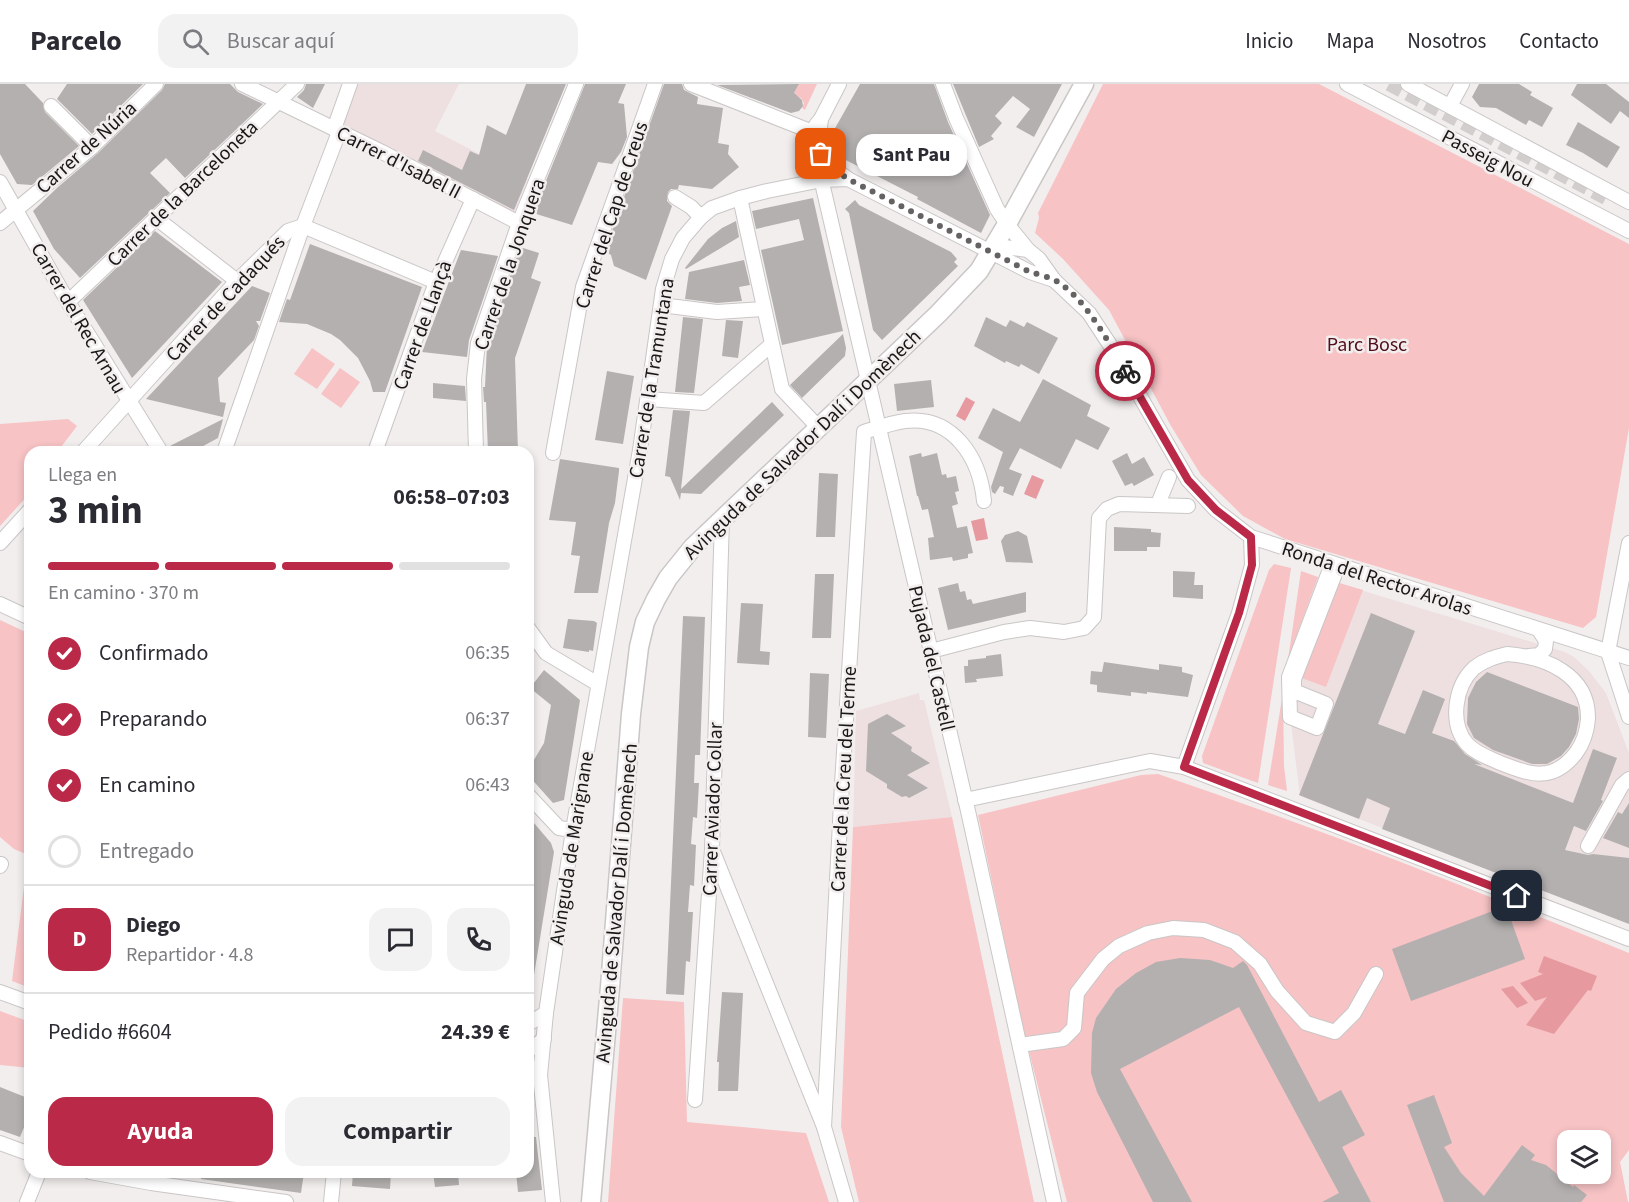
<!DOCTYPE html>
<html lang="es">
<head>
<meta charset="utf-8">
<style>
  :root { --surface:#fff; --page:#f2f2f3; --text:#2b2b33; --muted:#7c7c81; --line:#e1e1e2; --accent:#ba2947 }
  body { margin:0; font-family:"Source Sans 3",sans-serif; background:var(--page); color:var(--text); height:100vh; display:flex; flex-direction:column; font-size:22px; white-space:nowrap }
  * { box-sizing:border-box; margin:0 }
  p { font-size:20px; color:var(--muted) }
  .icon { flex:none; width:33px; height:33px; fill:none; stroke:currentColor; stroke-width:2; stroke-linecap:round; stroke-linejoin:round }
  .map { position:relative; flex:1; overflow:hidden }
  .sheet { position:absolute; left:24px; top:362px; width:510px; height:732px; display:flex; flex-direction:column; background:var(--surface); border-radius:18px; box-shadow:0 3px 9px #0003 }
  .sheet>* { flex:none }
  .tools { position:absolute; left:1557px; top:1046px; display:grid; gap:12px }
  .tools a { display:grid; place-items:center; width:54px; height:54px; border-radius:12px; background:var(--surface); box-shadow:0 3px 9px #0003; font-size:30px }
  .pin { position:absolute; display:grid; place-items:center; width:51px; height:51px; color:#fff; margin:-26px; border-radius:12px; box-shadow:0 3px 9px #0006 }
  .courier { position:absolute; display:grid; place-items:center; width:60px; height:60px; margin:-30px; border:4px solid #ba2947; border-radius:50%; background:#fff; color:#222; box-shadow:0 2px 8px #0007 }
  .bubble { position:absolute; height:42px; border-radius:18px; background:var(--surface); box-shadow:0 3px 9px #0003; font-size:20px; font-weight:700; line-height:42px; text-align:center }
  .headline em { font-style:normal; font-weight:700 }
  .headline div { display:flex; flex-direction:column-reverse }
  .headline { display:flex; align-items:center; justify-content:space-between; height:102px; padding:0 24px }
  h1 { font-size:39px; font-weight:700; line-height:45px }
  .bar { display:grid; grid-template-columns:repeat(4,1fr); gap:9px 6px; align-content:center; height:72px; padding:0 24px }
  .bar i { height:8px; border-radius:4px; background:var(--line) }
  .bar .on { background:var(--accent) }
  .bar p { grid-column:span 4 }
  .line { display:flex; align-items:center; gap:15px; padding:0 24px; border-top:2px solid var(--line) }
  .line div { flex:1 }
  .round { display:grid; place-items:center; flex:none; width:63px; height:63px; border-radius:18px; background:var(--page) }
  ol { padding:0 24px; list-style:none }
  li { display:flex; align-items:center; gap:18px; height:66px }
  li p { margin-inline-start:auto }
  li .icon { padding:6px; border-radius:50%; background:var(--accent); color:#fff; stroke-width:4 }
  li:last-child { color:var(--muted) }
  li i { width:33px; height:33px; border:3px solid var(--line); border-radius:50% }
  .button { display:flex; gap:12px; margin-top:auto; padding:12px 24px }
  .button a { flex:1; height:69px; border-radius:18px; background:var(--accent); color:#fff; font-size:24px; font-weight:700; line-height:69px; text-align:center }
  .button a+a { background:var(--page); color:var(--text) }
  header { display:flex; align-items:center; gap:36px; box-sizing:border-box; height:84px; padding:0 30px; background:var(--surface); border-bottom:2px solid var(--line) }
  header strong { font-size:28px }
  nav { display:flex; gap:33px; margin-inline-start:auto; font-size:21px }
  .search { width:420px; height:54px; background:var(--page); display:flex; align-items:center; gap:15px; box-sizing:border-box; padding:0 21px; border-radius:18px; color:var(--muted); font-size:22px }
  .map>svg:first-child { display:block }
</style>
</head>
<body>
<header>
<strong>Parcelo</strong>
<div class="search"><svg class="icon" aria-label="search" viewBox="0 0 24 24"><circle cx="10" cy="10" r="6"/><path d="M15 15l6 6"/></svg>Buscar aquí</div>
<nav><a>Inicio</a><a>Mapa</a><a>Nosotros</a><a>Contacto</a></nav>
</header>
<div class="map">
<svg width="1629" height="1118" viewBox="0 0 1629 1118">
  <rect width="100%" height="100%" fill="#f3eeee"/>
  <g fill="#eee0e1">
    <polygon points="353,0 459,0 435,47 528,95 513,131 338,42"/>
    <polygon points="1318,493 1565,568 1574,573 1589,587 1606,609 1629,669 1629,840 1300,712 1285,591"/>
    <polygon points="919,609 920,616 924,616 952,733 853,743 856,627"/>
  </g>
  <g fill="#f7c3c5" fill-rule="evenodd">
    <polygon points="799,0 817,0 805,26 802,24 804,19 801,14 793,11"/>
    <polygon points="1103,0 1319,0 1629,160 1629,344 1596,533 1583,544 1285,455 1243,432 1201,391 1171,342 1109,226 1063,175 1035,149 1039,134 1038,129"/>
    <polygon points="312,264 335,280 317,305 294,290"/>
    <polygon points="340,284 360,298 341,324 321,310"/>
    <polygon points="68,335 77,342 58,367 30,368 30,409 0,442 0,340"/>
    <polygon points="1274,480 1291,484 1258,699 1203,679 1202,672 1269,486"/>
    <polygon points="1301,487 1318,493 1292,564 1294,565 1286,589"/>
    <polygon points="1336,498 1363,506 1326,603 1299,593"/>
    <polygon points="0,536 30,550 30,904 12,897 28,771 14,765 0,753"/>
    <polygon points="1283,608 1284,682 1287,707 1268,701"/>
    <path d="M1158 690C1317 744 1473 805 1629 869V1066L1620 1078 1628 1118H1067L1021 935 978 731 1141 691ZM1568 1056H1600V1089H1568Z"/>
    <polygon points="952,733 1034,1118 859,1118 841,1043 853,743"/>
    <polygon points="623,914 684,918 687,1038 806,1049 829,1118 608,1118"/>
    <polygon points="0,927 30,938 30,984 0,981"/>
  </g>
  <g fill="#e69aa0">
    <polygon points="966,313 975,318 965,337 956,332"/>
    <polygon points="1032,391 1044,396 1036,415 1024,410"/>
    <polygon points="984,434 988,455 976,457 971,437"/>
    <polygon points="1544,872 1597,892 1591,907 1588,906 1554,950 1526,941 1547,913 1535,917 1520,899 1543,890 1538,888"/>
    <polygon points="1513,902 1528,919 1517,924 1501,905"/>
  </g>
  <g fill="#b4b0b0">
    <polygon points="0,0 25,0 43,19 45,28 79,62 32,101 17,100 0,70"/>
    <polygon points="67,0 143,0 92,50 57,15"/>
    <polygon points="165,0 230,0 238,8 263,20 185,94 166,74 150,89 170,109 80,194 54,165 33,127 58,103 98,69 162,6"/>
    <polygon points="306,0 325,0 313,24 297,13 304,6"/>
    <polygon points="526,0 566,0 514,126 418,77 423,66 462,86 470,67 479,71 487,41 506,51"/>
    <polygon points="585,0 626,0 618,19 624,20 627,53 621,68 612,80 598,78 572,141 533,129"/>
    <polygon points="664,0 682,0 684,6 698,13 697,20 723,24 718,59 729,61 728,70 739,83 712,105 679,101 678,105 671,105 668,108 667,117 672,122 646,196 614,182 611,171 605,167"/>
    <polygon points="799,0 794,9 802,16 803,22 799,27 791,29 717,1"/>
    <polygon points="860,0 934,0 948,38 990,131 981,149 917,115 918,113 834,70 834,46"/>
    <polygon points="953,0 1062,0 1034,53 1016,43 1030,25 1013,12 995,32 1002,39 991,52 994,55 979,63"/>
    <polygon points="1479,0 1519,0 1532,8 1530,11 1553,24 1542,43 1529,36 1526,41 1496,24 1480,23 1472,13"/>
    <polygon points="1577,0 1606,0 1629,18 1629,34 1620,27 1611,40 1571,11"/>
    <polygon points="1578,38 1620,63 1607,84 1583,69 1566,61"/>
    <polygon points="813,114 843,247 782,261 761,166 804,156 799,135 756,145 752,127"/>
    <polygon points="855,116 859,121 951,168 957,175 954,178 958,182 882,256 873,246 849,129 845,125"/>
    <polygon points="736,137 739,153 686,185 685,184 708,155 722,144"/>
    <polygon points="155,147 222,198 132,294 83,216"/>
    <polygon points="310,160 422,203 385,308 373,308 370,297 358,274 340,256 331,250 307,240 279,238 287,215 290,216"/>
    <polygon points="520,163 539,169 531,194 541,198 515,274 518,368 488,368 486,318 484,318 483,303 485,303 487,261"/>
    <polygon points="461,166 498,172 469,256 467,273 422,268"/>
    <polygon points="744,176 750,201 739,203 742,217 717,219 685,215 689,188"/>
    <polygon points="252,202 270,209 260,237 256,237 259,242 254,256 218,294 220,318 226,319 223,333 146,315"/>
    <polygon points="683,233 703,235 694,309 675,308"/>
    <polygon points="986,233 1006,243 1010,236 1024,243 1027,238 1058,254 1039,290 1021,280 1019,283 1006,277 1005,279 974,262"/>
    <polygon points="726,236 743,237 738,274 722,272"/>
    <polygon points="843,250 846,264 845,272 802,314 790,301"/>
    <polygon points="607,287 634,292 623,360 595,356"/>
    <polygon points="1043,295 1091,321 1087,332 1110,344 1098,366 1076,355 1061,385 1020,364 1009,385 1022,390 1013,412 1003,408 1004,403 1000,402 995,410 992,408 991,403 1003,368 978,354 993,324 1020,338"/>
    <polygon points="931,296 934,323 897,327 894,300"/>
    <polygon points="433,299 465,302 466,317 433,314"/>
    <polygon points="772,318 784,331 701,410 681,409 680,416 670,393 665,392 673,326 690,327 681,405"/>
    <polygon points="223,335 218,354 192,368 170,368 168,363"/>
    <polygon points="921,369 922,373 937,369 942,391 946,390 947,394 956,392 959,407 955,408 958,420 952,422 957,444 967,442 973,469 968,470 968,474 953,477 952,473 930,476 928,454 934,453 928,425 922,426 918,412 917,412 909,372"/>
    <polygon points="1127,369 1132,380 1144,373 1154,391 1134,402 1132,399 1125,402 1112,377"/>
    <polygon points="560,375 619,384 619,387 615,419 609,439 598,509 574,509 580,472 571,471 576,438 549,436"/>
    <polygon points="819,389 838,390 835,453 816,453"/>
    <polygon points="1114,443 1151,445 1151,448 1161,449 1160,463 1147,463 1147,467 1114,467"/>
    <polygon points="1018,447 1027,452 1033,479 1006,478 1001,457 1005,451"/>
    <polygon points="1173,487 1195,488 1194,501 1203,501 1203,515 1173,513"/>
    <polygon points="815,490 834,490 831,554 812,554"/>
    <polygon points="958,499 960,508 965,507 967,516 971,515 973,520 1026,508 1026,528 948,546 938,504"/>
    <polygon points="741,519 763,520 760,567 770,568 769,581 737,579"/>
    <polygon points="1371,529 1415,547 1378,640 1405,650 1423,606 1445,615 1432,649 1454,657 1465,670 1482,681 1474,680 1573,719 1593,665 1617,674 1601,716 1603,717 1586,747 1574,742 1565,766 1588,771 1593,770 1629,774 1629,840 1382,745 1390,724 1367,714 1359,735 1299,711"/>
    <polygon points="683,532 705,533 700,671 695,671 694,699 699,699 697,734 693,733 691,760 696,761 694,802 690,801 688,828 693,828 690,878 686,877 684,911 666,910"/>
    <polygon points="568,535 594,537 597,539 593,567 589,566 589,568 563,564"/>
    <polygon points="1001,570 1003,592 976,595 977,598 965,599 964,582 968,582 968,576 986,574 986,572"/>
    <polygon points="1104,578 1159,586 1159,580 1182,583 1182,588 1193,591 1188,613 1147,608 1147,610 1131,608 1131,612 1097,608 1097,601 1090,600 1091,587 1102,588"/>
    <polygon points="544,586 580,616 564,716 553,719 528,691 528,686 544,659 551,621 530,604"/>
    <polygon points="1487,588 1578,623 1579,635 1576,650 1569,663 1561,672 1547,680 1532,680 1493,666 1474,654 1467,640 1468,614 1476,598"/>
    <polygon points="810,589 829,590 826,654 808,653"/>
    <polygon points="887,630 906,642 891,649 912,663 911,667 930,679 907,691 928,704 909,714 906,712 902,713 887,704 887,700 866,687 868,640"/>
    <polygon points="1629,719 1629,764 1603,754 1618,728 1622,730"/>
    <polygon points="528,732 551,759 554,768 534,891 528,891"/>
    <polygon points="1506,822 1525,875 1411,917 1392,865"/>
    <polygon points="1180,874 1210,876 1233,884 1243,877 1247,881 1319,1018 1341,1006 1365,1051 1342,1063 1371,1118 1322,1118 1339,1109 1239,923 1120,985 1192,1118 1153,1118 1097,1008 1091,989 1092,949 1096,934 1116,905 1136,889 1156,878"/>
    <polygon points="722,908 743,909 738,1007 718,1007 719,978 717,978"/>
    <polygon points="0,1003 30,1015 30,1037 27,1036 20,1053 0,1046"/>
    <polygon points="1434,1011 1452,1059 1444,1063 1461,1089 1484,1112 1522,1061 1535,1071 1531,1076 1546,1081 1573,1103 1574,1101 1587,1111 1581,1118 1444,1118 1407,1021"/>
    <polygon points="528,1053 536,1053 542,1106 518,1108 516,1088 528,1088"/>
    <polygon points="202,1088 304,1088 301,1109 201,1095"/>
    <polygon points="353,1088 391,1088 390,1105 352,1102"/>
    <polygon points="433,1088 458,1088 459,1101 435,1103"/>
  </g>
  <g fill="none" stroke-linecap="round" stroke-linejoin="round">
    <polyline stroke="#d2cece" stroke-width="14" stroke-dasharray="14 7" stroke-linecap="butt" points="1389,0 1606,114"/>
    <defs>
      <g id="minor">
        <polyline points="242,0 382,68 519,139"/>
        <polyline points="691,0 810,47"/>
        <polyline points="943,0 956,34 997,125 1007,140 1028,166 1039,175 1054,196 1089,229 1114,267 1188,396 1216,426 1251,453 1629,574"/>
        <polyline points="1347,0 1629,147"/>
        <polyline points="1408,0 1629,118"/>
        <polyline points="51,22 92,63"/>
        <polyline points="1450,22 1462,0"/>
        <path d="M821 35C816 67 823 77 848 95"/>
        <polyline points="816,41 821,35 839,0"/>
        <polyline points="334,45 350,0"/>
        <polyline points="810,47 968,727 1054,1118"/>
        <polyline points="0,98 68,218 161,368"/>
        <polyline points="675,113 691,123 701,133"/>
        <polyline points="740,114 782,305 818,343"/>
        <polyline points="156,134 237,197"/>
        <polyline points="0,139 92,63 156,0"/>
        <polyline points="303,142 436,198"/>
        <polyline points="991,168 1004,163 1028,166"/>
        <polyline points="68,218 297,0"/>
        <polyline points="661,221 717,228 763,225"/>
        <polyline points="648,315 704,319 771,261"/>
        <polyline points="83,368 237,197 288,147 303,142"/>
        <polyline points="224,368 303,142 339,48"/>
        <polyline points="375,368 436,198 473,115"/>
        <polyline points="476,368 474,295 478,259 519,139 576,0"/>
        <polyline points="553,369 583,203 655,0"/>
        <polyline points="1158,420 1169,393"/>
        <polyline points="0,459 30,426"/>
        <polyline points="1629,459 1608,568 1629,633"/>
        <polyline points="1332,480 1289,593 1290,633 1317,644 1326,620 1294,607 1294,595 1338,482"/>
        <polyline points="0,520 30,534"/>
        <polyline points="528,544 546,569 598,600"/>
        <polyline points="931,567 1004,548 1030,544 1064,548 1084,544 1094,533 1099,434 1107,425 1119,420 1188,422"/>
        <path d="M1507 570C1545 573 1589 590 1588 635 1587 648 1584 658 1576 669 1552 700 1529 690 1498 678 1487 673 1475 669 1467 660 1449 639 1455 602 1474 584 1484 576 1495 573 1507 570Z"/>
        <polyline points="1529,572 1539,571 1545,565 1546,557 1539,546"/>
        <polyline points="1184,683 1239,529 1252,481 1251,453"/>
        <polyline points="528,711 559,744 573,746"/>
        <polyline points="965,716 1150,677 1184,683 1629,855"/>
        <polyline points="1588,762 1622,701 1629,695"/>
        <polyline points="714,770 824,1043 846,1118"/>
        <polyline points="0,782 1,780"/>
        <polyline points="0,908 30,919"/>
        <polyline points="528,940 546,929"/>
        <polyline points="1020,961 1063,955 1074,944 1077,909 1103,875 1119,862 1148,849 1173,844 1204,846 1235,858 1260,880 1277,907 1306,939 1335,948 1354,929 1376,890"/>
        <polyline points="528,967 544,955"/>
        <polyline points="528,981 540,991"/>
        <polyline points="695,1016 712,765 722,434"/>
        <path d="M824 1043 842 700 864 348C877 344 891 339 905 337 953 331 980 374 984 417"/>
        <polyline points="0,1059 30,1070"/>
        <polyline points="90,1088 151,1099 286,1118"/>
        <polyline points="27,1118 39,1088"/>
        <polyline points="331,1118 334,1088"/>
        <polyline points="553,1118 540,991 546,929 573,746 640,366 663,205 672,175 683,154 701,133 712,124 740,114 767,107 822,96 848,95 1030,188 1054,196"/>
      </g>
      <polyline id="major" points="591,1118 610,903 631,630 639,563 645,538 656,515 668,494 693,463 938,230 979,187 1007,140 1084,0"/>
    </defs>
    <use href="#minor" stroke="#cac6c6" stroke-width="16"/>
    <use href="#major" stroke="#cac6c6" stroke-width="21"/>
    <use href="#minor" stroke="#fff" stroke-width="14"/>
    <use href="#major" stroke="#fff" stroke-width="18"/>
  </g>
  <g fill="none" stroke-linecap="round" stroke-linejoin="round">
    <path stroke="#656262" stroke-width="6" stroke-dasharray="0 10.8" d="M821 70 832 84 848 95 1030 188C1037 190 1045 192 1052 195 1082 208 1110 260 1125 287"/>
    <polyline stroke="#ba2947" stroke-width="8" points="1125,287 1188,396 1216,426 1251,453 1252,481 1239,529 1184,683 1517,812"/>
  </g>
  <g text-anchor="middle" stroke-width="5" stroke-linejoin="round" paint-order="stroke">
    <g font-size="20" fill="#181616" stroke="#f3eeee">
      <text transform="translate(86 63) rotate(-42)" y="7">Carrer de Núria</text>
      <text transform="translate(1488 74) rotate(28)" y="7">Passeig Nou</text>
      <text transform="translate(399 78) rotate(27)" y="7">Carrer d'Isabel II</text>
      <text transform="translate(182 109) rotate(-44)" y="7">Carrer de la Barceloneta</text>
      <text transform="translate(611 131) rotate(-72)" y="7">Carrer del Cap de Creus</text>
      <text transform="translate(509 180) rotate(-71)" y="7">Carrer de la Jonquera</text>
      <text transform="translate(225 214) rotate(-47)" y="7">Carrer de Cadaqués</text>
      <text transform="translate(79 234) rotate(60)" y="7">Carrer del Rec Arnau</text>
      <text transform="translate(422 241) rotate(-70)" y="7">Carrer de Llançà</text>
      <text transform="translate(651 294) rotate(-81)" y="7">Carrer de la Tramuntana</text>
      <text transform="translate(802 360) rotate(-44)" y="7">Avinguda de Salvador Dalí i Domènech</text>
      <text transform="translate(1377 494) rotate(18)" y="7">Ronda del Rector Arolas</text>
      <text transform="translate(932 574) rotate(77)" y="7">Pujada del Castell</text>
      <text transform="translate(843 695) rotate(-87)" y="7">Carrer de la Creu del Terme</text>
      <text transform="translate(712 725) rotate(-88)" y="7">Carrer Aviador Collar</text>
      <text transform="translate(571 764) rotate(-81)" y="7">Avinguda de Marignane</text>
      <text transform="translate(616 819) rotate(-85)" y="7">Avinguda de Salvador Dalí i Domènech</text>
    </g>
    <g font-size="20" fill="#510f1c" stroke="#f3eeee">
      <text x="1367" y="267">Parc Bosc</text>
    </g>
  </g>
</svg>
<div class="tools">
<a><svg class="icon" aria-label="layers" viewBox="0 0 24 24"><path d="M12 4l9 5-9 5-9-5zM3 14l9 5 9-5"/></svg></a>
</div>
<div class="pin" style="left:821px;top:70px;background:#ea580c"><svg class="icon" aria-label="bag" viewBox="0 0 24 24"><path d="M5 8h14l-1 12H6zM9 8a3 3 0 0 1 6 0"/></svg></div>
<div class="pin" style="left:1517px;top:812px;background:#1f2937"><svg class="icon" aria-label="home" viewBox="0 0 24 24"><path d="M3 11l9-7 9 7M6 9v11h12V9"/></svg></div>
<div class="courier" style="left:1125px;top:287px"><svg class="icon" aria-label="bike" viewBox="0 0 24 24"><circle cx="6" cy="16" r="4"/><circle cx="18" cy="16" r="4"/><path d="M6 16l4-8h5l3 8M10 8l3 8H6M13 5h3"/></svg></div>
<div class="bubble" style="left:856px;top:50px;width:111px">Sant Pau</div>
<section class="sheet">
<div class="headline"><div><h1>3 min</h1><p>Llega en</p></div><em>06:58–07:03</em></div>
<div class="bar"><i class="on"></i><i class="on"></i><i class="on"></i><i></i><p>En camino · 370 m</p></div>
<ol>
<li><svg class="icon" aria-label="check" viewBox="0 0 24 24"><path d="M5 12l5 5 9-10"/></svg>Confirmado<p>06:35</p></li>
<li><svg class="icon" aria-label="check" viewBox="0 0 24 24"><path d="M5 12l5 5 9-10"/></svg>Preparando<p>06:37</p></li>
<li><svg class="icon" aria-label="check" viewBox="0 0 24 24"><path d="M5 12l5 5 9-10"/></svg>En camino<p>06:43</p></li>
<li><i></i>Entregado</li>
</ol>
<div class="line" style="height:108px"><b class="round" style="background:var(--accent);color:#fff">D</b><div><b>Diego</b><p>Repartidor · 4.8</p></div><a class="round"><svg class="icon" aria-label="chat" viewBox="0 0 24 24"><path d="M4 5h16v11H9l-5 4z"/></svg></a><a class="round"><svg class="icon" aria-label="phone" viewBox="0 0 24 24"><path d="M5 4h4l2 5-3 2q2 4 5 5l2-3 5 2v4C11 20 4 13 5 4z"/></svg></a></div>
<div class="line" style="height:78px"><div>Pedido #6604</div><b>24.39 €</b></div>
<div class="button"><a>Ayuda</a><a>Compartir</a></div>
</section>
</div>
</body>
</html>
